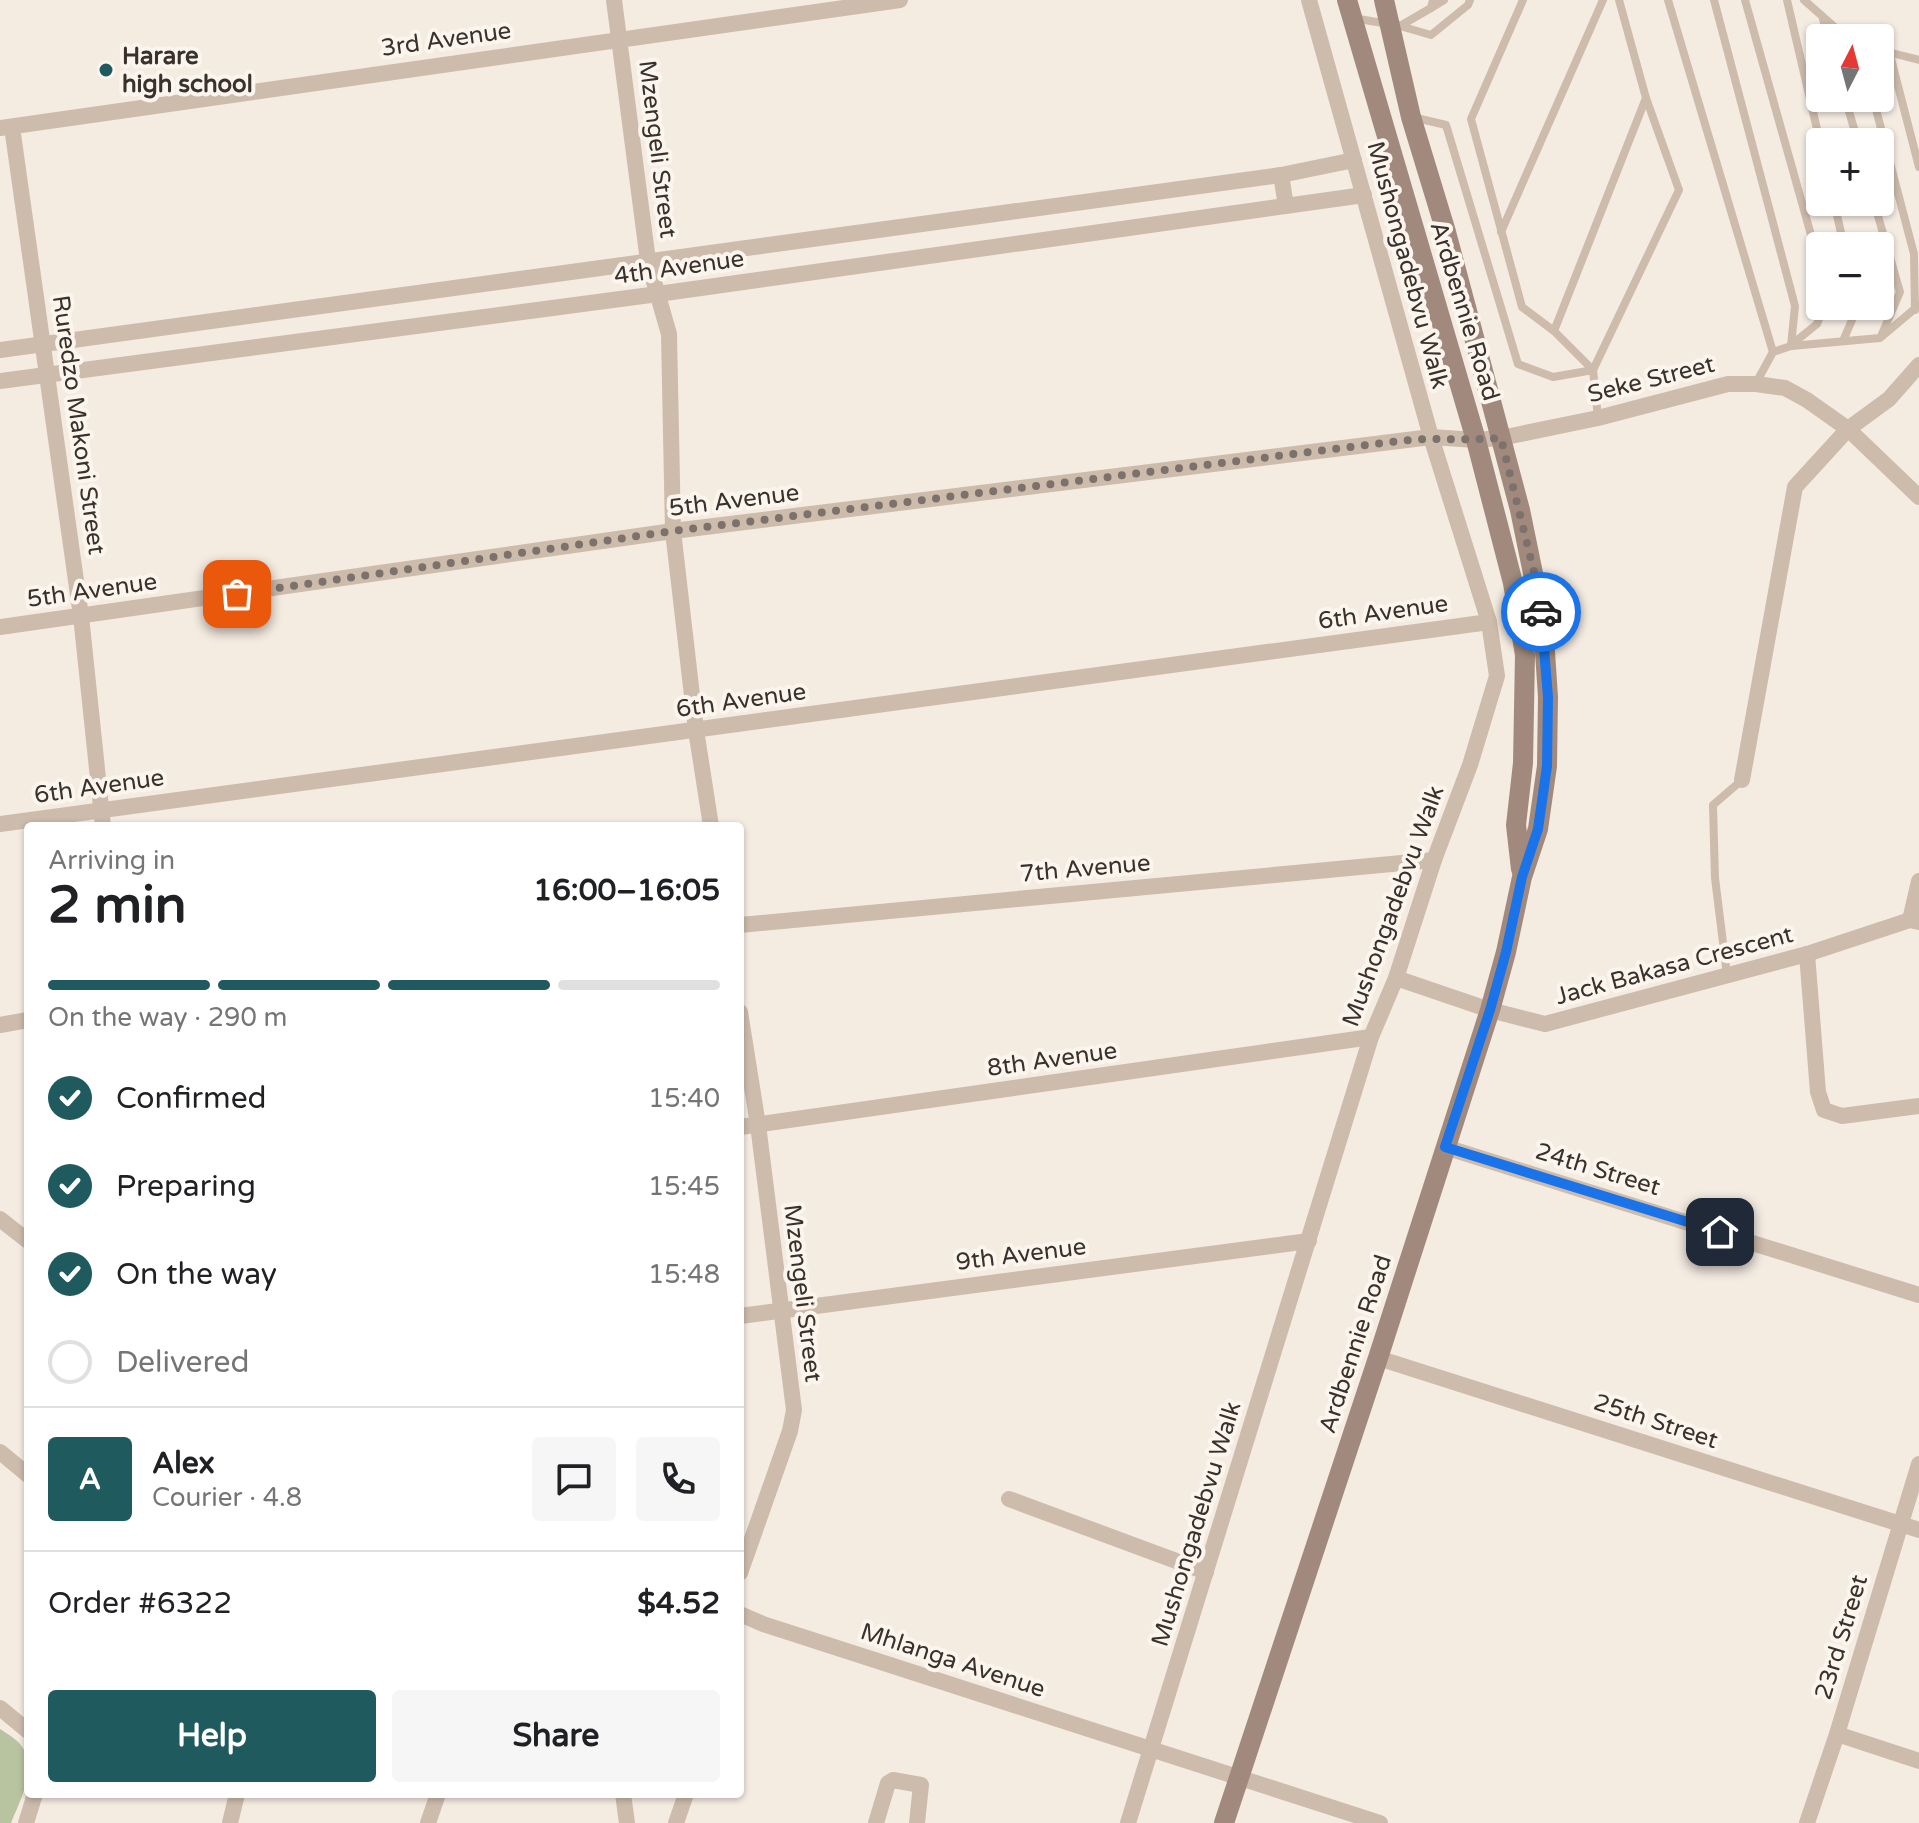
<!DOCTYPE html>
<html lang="en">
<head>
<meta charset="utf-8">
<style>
  :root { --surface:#fff; --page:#f6f6f6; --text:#202124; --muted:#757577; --line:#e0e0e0; --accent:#1f5a5e }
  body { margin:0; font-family:"Varela Round",sans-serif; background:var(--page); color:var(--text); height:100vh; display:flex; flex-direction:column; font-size:30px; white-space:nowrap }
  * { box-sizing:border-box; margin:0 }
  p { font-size:26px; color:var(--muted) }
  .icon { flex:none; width:44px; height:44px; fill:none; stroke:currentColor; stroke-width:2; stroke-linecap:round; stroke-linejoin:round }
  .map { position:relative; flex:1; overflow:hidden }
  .details { position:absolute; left:24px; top:822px; width:720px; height:976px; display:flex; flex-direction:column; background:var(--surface); border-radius:8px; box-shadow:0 2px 6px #0004 }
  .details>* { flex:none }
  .needle { width:52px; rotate:6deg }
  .tools { position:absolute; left:1806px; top:24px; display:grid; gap:16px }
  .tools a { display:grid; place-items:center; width:88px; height:88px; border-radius:8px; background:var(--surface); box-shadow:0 2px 6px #0004; font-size:40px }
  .pin { position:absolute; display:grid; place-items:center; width:68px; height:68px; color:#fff; margin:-34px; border-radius:16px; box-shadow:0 4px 12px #0006 }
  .courier { position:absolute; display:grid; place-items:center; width:80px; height:80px; margin:-40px; border:6px solid #1a73e8; border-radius:50%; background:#fff; color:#222; box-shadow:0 2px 10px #0007 }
  .overview em { font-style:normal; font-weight:700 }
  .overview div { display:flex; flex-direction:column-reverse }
  .overview { display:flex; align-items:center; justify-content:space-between; height:136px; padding:0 24px }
  h1 { font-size:52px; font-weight:700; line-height:60px }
  .bar { display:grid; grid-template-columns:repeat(4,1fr); gap:12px 8px; align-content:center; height:96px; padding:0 24px }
  .bar i { height:10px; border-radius:6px; background:var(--line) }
  .bar .selected { background:var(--accent) }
  .bar p { grid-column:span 4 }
  .line { display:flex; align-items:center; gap:20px; padding:0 24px; border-top:2px solid var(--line) }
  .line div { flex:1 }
  .round { display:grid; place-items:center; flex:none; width:84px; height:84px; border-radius:8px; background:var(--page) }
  ol { padding:0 24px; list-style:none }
  li { display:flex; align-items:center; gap:24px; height:88px }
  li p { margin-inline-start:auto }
  li .icon { padding:8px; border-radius:50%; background:var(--accent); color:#fff; stroke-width:4 }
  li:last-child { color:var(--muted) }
  li i { width:44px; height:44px; border:4px solid var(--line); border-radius:50% }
  .button { display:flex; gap:16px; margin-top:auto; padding:16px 24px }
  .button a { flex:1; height:92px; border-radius:8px; background:var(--accent); color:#fff; font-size:32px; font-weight:700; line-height:92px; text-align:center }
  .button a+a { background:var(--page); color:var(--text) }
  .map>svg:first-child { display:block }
</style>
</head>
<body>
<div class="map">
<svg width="1919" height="1823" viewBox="0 0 1919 1823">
  <rect width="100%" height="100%" fill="#f4ebe1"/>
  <path fill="#b8c4a0" d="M0 1729C6 1733 15 1738 20 1744 39 1767 20 1800 11 1823H0Z"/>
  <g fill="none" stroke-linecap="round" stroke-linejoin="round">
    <g stroke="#cdbbac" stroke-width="8">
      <polyline points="1523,0 1471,119 1522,307 1554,331 1593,370"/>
      <polyline points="1668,0 1773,352"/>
      <polyline points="1714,0 1795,306 1791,346"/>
      <polyline points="1745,0 1820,267"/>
      <polyline points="1787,0 1820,142"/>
      <polyline points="1804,0 1847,38"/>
      <polyline points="1431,8 1444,0"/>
      <polyline points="1353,18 1400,26 1431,8 1433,0"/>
      <polyline points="1823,19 1828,38"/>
      <polyline points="1400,26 1431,35 1468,5 1470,0"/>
      <polyline points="1880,50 1919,60"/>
      <polyline points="1889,51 1919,167"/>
      <polyline points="1845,98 1858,142"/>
      <polyline points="1873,98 1914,254 1915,310"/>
      <polyline points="1412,117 1446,125 1518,364 1553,377 1593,370"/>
      <polyline points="1834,202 1844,246"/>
      <polyline points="1874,202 1900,292 1882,334"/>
      <polyline points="1501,232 1603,0"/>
      <polyline points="1554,331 1646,98"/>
      <polyline points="1843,341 1858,306"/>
      <polyline points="1791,345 1817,324 1824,306"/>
      <polyline points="1756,383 1773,352 1791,346 1880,338 1918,306"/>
      <polyline points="1598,418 1593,370 1679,190 1646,98 1619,0"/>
      <polyline points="1727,975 1715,878 1713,805 1742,780"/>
    </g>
    <g stroke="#cdbbac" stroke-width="16">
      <polyline points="614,0 648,261 669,334 673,531 696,730 711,826"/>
      <polyline points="12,127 81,616 103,826"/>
      <polyline points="0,128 900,0"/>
      <polyline points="1281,175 1286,206"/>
      <polyline points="0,350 1281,175 1354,160"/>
      <polyline points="0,381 658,294 1364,195"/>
      <polyline points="0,627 673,531 1431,437 1476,440 1501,438 1598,418 1728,384 1756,384 1785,388 1807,400 1848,429 1919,497"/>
      <polyline points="1742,780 1795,487 1848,429 1889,399 1919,365"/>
      <polyline points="0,824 1489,622"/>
      <polyline points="1910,920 1919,881"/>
      <polyline points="740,925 1434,860"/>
      <polyline points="1807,954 1818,1092 1824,1110 1842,1116 1919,1106"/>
      <polyline points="1396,978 1490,1010 1545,1024 1807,954 1910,920 1919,922"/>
      <polyline points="740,1012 758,1125 794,1410 790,1431 740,1573"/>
      <polyline points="0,1025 28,1020"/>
      <polyline points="740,1127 1371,1037"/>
      <polyline points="1445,1147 1919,1295"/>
      <polyline points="0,1219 28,1241"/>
      <polyline points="740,1316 1309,1241"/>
      <polyline points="1378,1358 1919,1530"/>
      <polyline points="0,1452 28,1475"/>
      <polyline points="1009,1499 1206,1572"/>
      <polyline points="740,1614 763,1624 1380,1823"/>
      <polyline points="0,1708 28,1731"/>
      <polyline points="1837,1734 1919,1761"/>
      <polyline points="623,1794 627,1823"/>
      <polyline points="26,1823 35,1794"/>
      <polyline points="230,1823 237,1794"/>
      <polyline points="428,1823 438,1794"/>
      <polyline points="676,1823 686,1794"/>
      <polyline points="876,1823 888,1783 893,1780 921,1785 917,1823"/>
      <polyline points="1128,1823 1371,1037 1396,978 1434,860 1470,765 1497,676 1489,622 1431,437 1309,0"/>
      <polyline points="1807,1823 1837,1734 1919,1464"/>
    </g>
    <g stroke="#a18a7d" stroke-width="20">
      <polyline points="1347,0 1476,440 1513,583 1525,655 1523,763 1516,825 1521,869"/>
      <polyline points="1224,1823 1378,1358 1490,1010 1506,952 1522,877 1538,829 1547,766 1548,697 1543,622 1520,510 1446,232 1411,117 1384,0"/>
    </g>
  </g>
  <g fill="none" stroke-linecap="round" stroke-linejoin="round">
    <path stroke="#7c716b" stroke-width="8" stroke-dasharray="0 14.4" d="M237 594 673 531 1399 441C1433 437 1467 441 1501 438L1535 576 1541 612"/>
    <polyline stroke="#1a73e8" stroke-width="10" points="1541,612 1548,697 1547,766 1538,829 1522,877 1506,952 1490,1010 1445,1147 1720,1232"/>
  </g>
  <circle fill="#1f5a5e" stroke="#fbf5ee" stroke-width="3" cx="106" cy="70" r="8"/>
  <g text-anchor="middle" stroke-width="8" stroke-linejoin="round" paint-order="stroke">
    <g font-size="24" fill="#3b302b" stroke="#fbf5ee">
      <text transform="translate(446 39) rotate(-8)" y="8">3rd Avenue</text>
      <text transform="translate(658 149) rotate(83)" y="8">Mzengeli Street</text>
      <text transform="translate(1408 265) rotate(75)" y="8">Mushongadebvu Walk</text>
      <text transform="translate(679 267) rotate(-8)" y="8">4th Avenue</text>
      <text transform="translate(1465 311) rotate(73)" y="8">Ardbennie Road</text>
      <text transform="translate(1651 379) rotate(-14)" y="8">Seke Street</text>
      <text transform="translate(79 425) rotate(82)" y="8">Ruredzo Makoni Street</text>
      <text transform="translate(734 500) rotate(-7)" y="8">5th Avenue</text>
      <text transform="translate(92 590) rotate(-8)" y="8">5th Avenue</text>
      <text transform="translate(1383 612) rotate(-8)" y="8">6th Avenue</text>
      <text transform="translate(741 700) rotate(-8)" y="8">6th Avenue</text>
      <text transform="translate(99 786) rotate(-8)" y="8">6th Avenue</text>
      <text transform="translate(1085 868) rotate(-5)" y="8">7th Avenue</text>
      <text transform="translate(1393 906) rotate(-70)" y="8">Mushongadebvu Walk</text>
      <text transform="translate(1674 965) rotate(-15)" y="8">Jack Bakasa Crescent</text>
      <text transform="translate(1052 1059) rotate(-8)" y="8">8th Avenue</text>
      <text transform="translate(1598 1169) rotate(17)" y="8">24th Street</text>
      <text transform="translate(1021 1254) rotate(-7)" y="8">9th Avenue</text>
      <text transform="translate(803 1293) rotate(83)" y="8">Mzengeli Street</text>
      <text transform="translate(1355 1344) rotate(-72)" y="8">Ardbennie Road</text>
      <text transform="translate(1656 1421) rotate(18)" y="8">25th Street</text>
      <text transform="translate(1196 1524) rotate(-73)" y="8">Mushongadebvu Walk</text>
      <text transform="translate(1841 1637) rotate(-73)" y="8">23rd Street</text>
      <text transform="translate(953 1660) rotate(18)" y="8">Mhlanga Avenue</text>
    </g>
    <g font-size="24" font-weight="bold" fill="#3b302b" stroke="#fbf5ee" text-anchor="start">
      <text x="122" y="64">Harare<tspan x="122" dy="28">high school</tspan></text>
    </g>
  </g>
</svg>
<div class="tools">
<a><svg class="needle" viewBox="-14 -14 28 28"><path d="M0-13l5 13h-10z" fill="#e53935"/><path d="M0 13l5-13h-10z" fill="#757577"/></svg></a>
<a>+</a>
<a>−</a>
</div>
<div class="pin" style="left:237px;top:594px;background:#ea580c"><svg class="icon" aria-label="bag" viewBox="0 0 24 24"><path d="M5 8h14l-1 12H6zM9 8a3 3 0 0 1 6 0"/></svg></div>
<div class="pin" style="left:1720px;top:1232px;background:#1f2937"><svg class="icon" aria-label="home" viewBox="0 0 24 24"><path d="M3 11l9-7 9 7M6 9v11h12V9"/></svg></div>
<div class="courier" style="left:1541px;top:612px"><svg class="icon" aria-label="car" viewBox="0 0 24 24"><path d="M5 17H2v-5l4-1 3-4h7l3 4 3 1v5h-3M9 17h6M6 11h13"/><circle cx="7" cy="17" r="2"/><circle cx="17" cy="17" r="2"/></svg></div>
<section class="details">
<div class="overview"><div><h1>2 min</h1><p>Arriving in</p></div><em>16:00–16:05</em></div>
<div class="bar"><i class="selected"></i><i class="selected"></i><i class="selected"></i><i></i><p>On the way · 290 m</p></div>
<ol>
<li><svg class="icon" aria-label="check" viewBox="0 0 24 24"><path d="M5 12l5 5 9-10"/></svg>Confirmed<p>15:40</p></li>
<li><svg class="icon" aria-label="check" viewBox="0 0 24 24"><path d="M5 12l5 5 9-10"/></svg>Preparing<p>15:45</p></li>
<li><svg class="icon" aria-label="check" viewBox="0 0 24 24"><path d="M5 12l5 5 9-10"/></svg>On the way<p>15:48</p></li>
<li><i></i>Delivered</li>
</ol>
<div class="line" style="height:144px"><b class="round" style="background:var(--accent);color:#fff">A</b><div><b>Alex</b><p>Courier · 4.8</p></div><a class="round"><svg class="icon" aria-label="chat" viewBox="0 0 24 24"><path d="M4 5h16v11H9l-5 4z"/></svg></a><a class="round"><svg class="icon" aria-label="phone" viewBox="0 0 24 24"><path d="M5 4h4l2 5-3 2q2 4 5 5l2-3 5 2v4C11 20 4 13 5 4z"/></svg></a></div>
<div class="line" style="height:104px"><div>Order #6322</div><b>$4.52</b></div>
<div class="button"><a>Help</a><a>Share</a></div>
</section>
</div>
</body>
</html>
